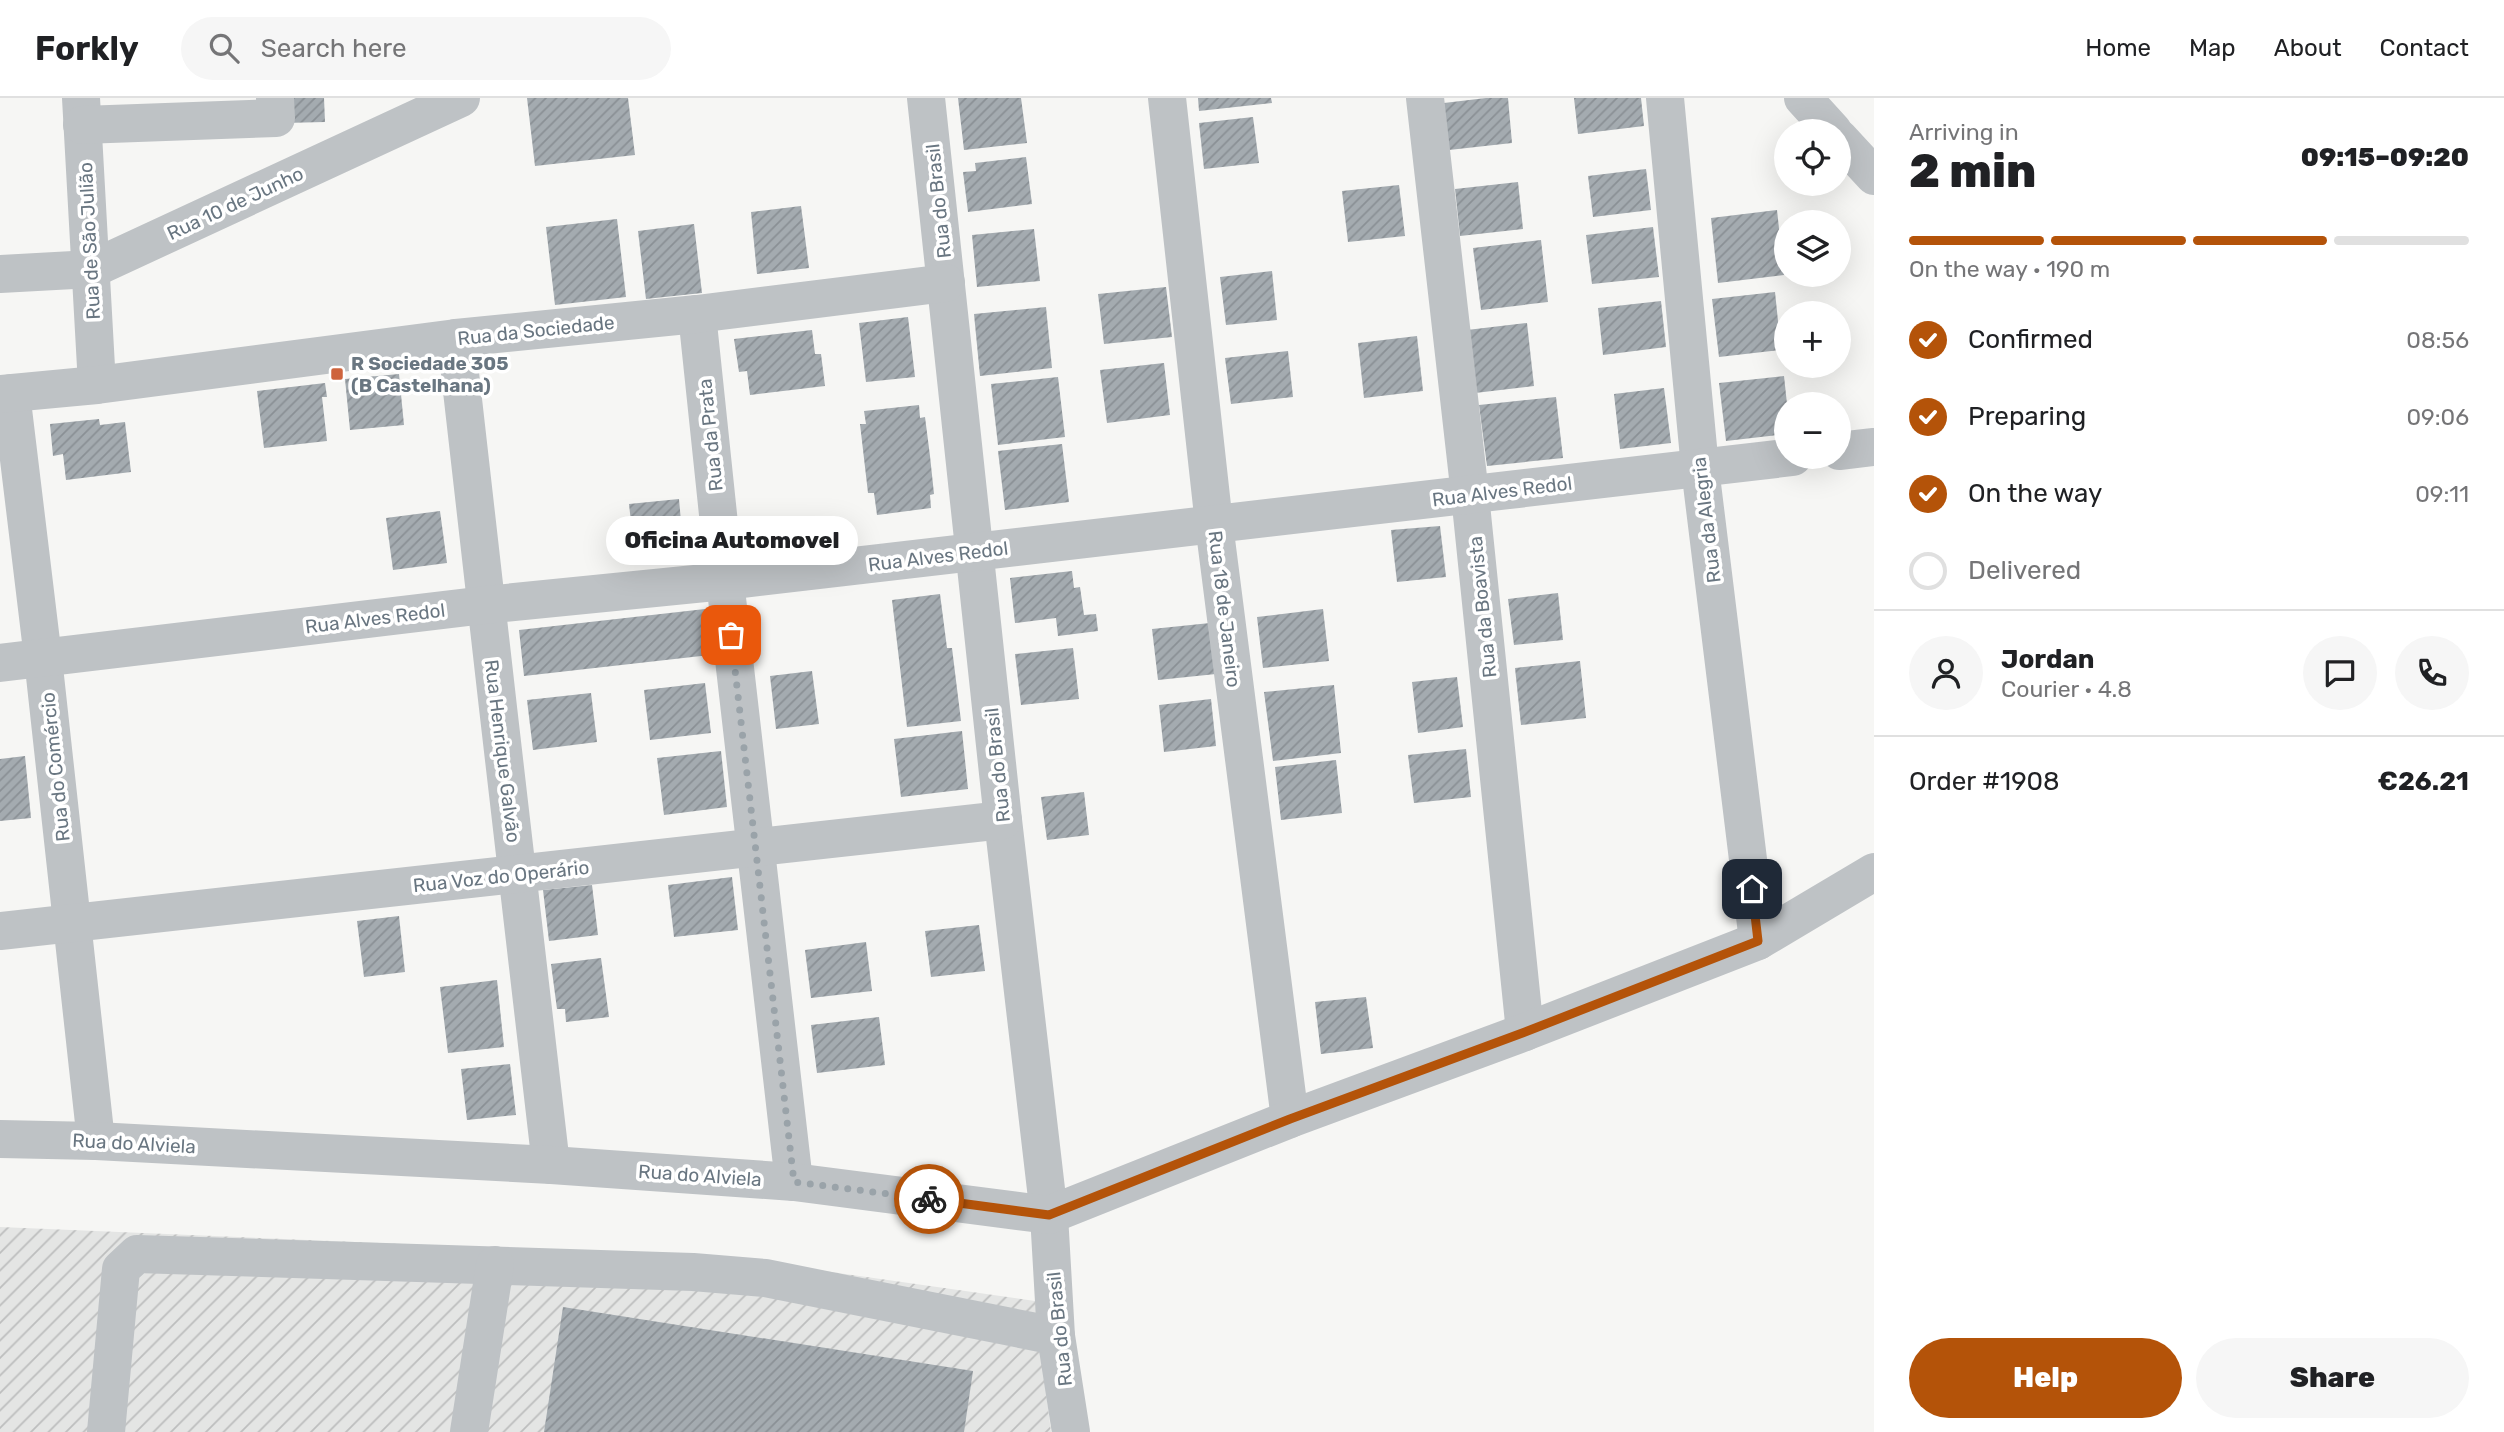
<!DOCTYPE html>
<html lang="en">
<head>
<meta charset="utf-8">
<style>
  :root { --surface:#fff; --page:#f6f6f6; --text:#202124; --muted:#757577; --line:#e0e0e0; --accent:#b45309 }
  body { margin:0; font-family:Rubik,sans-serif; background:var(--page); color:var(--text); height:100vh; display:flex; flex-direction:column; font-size:26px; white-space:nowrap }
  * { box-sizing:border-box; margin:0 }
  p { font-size:23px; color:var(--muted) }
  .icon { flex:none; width:38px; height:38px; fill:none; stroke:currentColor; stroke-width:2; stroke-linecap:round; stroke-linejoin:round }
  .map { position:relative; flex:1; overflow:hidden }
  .sheet { display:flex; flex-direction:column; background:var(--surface); width:630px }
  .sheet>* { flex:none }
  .tools { position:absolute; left:1774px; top:21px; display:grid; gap:14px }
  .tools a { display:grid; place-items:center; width:77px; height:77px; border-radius:50%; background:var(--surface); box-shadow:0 7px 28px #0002; font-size:35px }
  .pin { position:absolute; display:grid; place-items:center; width:60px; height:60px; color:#fff; margin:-30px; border-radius:14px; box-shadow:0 4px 10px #0006 }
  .courier { position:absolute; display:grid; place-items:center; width:70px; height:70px; margin:-35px; border:5px solid #b45309; border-radius:50%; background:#fff; color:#222; box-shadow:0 2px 9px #0007 }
  .bubble { position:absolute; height:49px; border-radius:24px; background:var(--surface); box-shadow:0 7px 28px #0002; font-size:23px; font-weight:800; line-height:49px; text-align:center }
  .overview em { font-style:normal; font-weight:800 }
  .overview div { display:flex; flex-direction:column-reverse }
  .overview { display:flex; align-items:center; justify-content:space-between; height:119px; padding:0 35px }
  h1 { font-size:46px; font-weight:800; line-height:52px }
  .bar { display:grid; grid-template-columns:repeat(4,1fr); gap:10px 7px; align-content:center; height:84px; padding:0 35px }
  .bar i { height:9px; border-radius:5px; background:var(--line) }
  .bar .current { background:var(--accent) }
  .bar p { grid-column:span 4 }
  .line { display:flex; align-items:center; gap:18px; padding:0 35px; border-top:2px solid var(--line) }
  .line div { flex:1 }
  .round { display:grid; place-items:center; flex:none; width:74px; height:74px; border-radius:37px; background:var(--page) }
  ol { padding:0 35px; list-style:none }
  li { display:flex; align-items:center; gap:21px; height:77px }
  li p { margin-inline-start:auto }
  li .icon { padding:7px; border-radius:50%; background:var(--accent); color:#fff; stroke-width:4 }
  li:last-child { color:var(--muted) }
  li i { width:38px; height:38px; border:4px solid var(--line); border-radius:50% }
  .action { display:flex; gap:14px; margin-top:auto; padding:14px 35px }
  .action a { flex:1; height:80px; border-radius:42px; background:var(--accent); color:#fff; font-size:28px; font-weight:800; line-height:80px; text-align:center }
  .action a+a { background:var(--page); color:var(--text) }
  header { display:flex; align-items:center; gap:42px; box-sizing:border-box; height:98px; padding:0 35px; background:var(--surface); border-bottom:2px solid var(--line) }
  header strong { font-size:33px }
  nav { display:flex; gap:38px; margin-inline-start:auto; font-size:24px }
  .search { width:490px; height:63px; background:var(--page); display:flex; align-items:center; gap:18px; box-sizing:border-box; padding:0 24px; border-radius:38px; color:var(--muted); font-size:26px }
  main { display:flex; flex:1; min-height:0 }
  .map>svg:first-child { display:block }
</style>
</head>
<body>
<header>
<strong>Forkly</strong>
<div class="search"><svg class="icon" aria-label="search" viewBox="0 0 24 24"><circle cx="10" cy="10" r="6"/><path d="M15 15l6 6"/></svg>Search here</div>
<nav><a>Home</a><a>Map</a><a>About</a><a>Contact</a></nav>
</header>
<main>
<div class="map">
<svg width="1874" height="1334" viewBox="0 0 1874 1334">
  <defs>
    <pattern id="industrial-furrows" width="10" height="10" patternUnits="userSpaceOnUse" patternTransform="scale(1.75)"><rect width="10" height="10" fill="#e4e5e4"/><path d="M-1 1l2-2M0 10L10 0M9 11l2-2" fill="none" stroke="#bdbebe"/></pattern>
    <pattern id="building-hatch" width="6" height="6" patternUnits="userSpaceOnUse" patternTransform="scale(1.75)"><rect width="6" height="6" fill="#a4abb0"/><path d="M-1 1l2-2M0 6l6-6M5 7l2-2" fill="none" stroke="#8a9095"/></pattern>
  </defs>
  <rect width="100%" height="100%" fill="#f6f6f4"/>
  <polygon fill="url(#industrial-furrows)" points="0,1129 546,1152 761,1164 1035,1203 1051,1334 0,1334"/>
  <g fill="url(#building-hatch)">
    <polygon points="284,0 324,0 325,24 284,25"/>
    <polygon points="527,0 628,0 635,57 535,68"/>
    <polygon points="958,0 1021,0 1027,45 964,52"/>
    <polygon points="1198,0 1271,0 1272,5 1199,13"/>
    <polygon points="1486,0 1508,0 1512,45 1449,52 1444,5"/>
    <polygon points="1574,0 1641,0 1644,28 1578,36"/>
    <polygon points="1253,19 1259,65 1204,71 1199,25"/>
    <polygon points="1026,59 1032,106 968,114 963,74 976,73 975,65"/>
    <polygon points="1646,71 1651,112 1593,119 1588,78"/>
    <polygon points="1518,84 1523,131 1460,138 1455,91"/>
    <polygon points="1399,87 1405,138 1348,144 1342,93"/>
    <polygon points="801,108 809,170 757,176 751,114"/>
    <polygon points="1777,112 1784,177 1718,185 1711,120"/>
    <polygon points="617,121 626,199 555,207 546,129"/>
    <polygon points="694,126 702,195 646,201 638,133"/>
    <polygon points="1653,129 1659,179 1592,186 1586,137"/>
    <polygon points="1034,131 1040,183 977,189 972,137"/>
    <polygon points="1541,142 1548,204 1481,212 1473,150"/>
    <polygon points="1272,173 1277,222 1226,227 1220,179"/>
    <polygon points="1166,189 1172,239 1104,246 1098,196"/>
    <polygon points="1775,194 1781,252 1719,259 1712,201"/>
    <polygon points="1661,203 1666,249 1603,257 1598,210"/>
    <polygon points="1046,209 1052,270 980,278 974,216"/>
    <polygon points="908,219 915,279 866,284 859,225"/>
    <polygon points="1527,225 1534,288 1475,295 1467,232"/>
    <polygon points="812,232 815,256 821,256 825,288 750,297 747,273 739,274 734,241"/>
    <polygon points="1417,238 1423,293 1364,300 1358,245"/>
    <polygon points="1288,253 1293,299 1231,306 1225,260"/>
    <polygon points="1164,265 1170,317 1107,325 1100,272"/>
    <polygon points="399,276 404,327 350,332 345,281"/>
    <polygon points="1784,278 1787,306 1787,336 1726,343 1719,285"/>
    <polygon points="1058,279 1065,339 998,347 991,286"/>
    <polygon points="325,285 327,299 322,299 327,343 264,350 257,293"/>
    <polygon points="1664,290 1671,345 1620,351 1614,296"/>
    <polygon points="1556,299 1563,360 1487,368 1479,307"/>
    <polygon points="919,307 920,320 925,319 930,358 934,396 930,397 931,410 877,417 874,395 868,395 860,326 866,326 864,313"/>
    <polygon points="99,321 100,327 125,324 131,374 66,382 63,356 53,358 50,326"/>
    <polygon points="1062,346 1069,404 1005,412 998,353"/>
    <polygon points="679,401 683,446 634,451 629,406"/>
    <polygon points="440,413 447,465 393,472 386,420"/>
    <polygon points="1440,428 1446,479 1397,484 1391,432"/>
    <polygon points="1072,473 1074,490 1080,489 1084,517 1096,516 1098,533 1058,538 1056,520 1015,525 1010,480"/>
    <polygon points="1558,495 1563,542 1514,547 1508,501"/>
    <polygon points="940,496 947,550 952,550 961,623 907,629 892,502"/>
    <polygon points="705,511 710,557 524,578 519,532"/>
    <polygon points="1323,511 1329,563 1263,570 1257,519"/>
    <polygon points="1210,525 1216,576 1158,582 1152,531"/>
    <polygon points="1073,550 1079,601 1021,607 1015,556"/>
    <polygon points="1580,563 1586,620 1521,627 1515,570"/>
    <polygon points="812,573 819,626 776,631 770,578"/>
    <polygon points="1457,579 1463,629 1418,635 1412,584"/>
    <polygon points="705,585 711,635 650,642 644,592"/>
    <polygon points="1334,587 1341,655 1273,663 1264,594"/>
    <polygon points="591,595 597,644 533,652 527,602"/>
    <polygon points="1211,601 1216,648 1164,654 1159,607"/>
    <polygon points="962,633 968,691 901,699 894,641"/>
    <polygon points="1466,651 1471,699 1414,705 1408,657"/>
    <polygon points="721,653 727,709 664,717 657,660"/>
    <polygon points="25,658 31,720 0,723 0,661"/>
    <polygon points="1336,662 1342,715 1281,722 1275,669"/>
    <polygon points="1084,694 1089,737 1047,742 1041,699"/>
    <polygon points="732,779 738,832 674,839 668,787"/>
    <polygon points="592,787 598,837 549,843 543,792"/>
    <polygon points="399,818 405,874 364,879 357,823"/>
    <polygon points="979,827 985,873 931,879 925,833"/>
    <polygon points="866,844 872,893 811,900 805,852"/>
    <polygon points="601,860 609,919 566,924 565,911 557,911 551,866"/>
    <polygon points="497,882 504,949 448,955 440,889"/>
    <polygon points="1366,899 1373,950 1321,956 1315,904"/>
    <polygon points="879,919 885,967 817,975 811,927"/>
    <polygon points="510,966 516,1017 467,1022 461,971"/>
    <polygon points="563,1209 973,1273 964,1334 544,1334"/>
  </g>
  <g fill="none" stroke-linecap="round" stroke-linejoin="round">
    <g stroke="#bec2c5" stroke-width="38">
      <polyline points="81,0 97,287"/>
      <polyline points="926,0 1003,722 1049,1117 1056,1238 1071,1334"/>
      <polyline points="1167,0 1214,426 1290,1021"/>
      <polyline points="1425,0 1470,397 1525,934"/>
      <polyline points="1665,0 1700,370 1758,843"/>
      <polyline points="1803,0 1833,33"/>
      <polyline points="82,27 276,20 275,0"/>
      <polyline points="1839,40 1874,78"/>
      <polyline points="0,176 92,171 461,0"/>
      <polyline points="697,216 725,483 794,1084"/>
      <path d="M456 240C486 516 520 791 551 1067"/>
      <polyline points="11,295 43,560 96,1043"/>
      <polyline points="0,296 97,287 456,240 697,216 946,185"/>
      <polyline points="1839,353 1874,349"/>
      <polyline points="0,565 485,507 725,483 1793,359"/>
      <polyline points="0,833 1003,722"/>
      <polyline points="0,1041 96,1043 551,1067 794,1084 1049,1117 1290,1021 1525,934 1758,843 1874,774"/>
      <polyline points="106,1334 121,1171 137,1156 693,1174 765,1180 1056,1238"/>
      <polyline points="469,1334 495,1167"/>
    </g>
  </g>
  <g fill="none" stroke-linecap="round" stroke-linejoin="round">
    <polyline stroke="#9aa3a9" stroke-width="7" stroke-dasharray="0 12.6" points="731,537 794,1084 929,1101"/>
    <polyline stroke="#b45309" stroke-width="9" points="929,1101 1049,1117 1290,1021 1525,934 1758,843 1752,791"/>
  </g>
  <rect fill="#ce633c" stroke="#fff" stroke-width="2.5" x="330" y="269" width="14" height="14" rx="3.5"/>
  <g text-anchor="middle" stroke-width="7" stroke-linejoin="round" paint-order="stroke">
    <g font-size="19" fill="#697681" stroke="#fff">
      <text transform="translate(938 103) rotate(-96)" y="7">Rua do Brasil</text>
      <text transform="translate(235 105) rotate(-25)" y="7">Rua 10 de Junho</text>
      <text transform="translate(89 143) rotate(-93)" y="7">Rua de São Julião</text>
      <text transform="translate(536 232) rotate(-6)" y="7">Rua da Sociedade</text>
      <text transform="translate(710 337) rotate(-96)" y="7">Rua da Prata</text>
      <text transform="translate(1502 393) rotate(-7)" y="7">Rua Alves Redol</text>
      <text transform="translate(1706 422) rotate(-97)" y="7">Rua da Alegria</text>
      <text transform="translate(938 458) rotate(-7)" y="7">Rua Alves Redol</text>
      <text transform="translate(1482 509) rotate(-96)" y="7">Rua da Boavista</text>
      <text transform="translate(1225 511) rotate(83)" y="7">Rua 18 de Janeiro</text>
      <text transform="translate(375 520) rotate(-7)" y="7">Rua Alves Redol</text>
      <text transform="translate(503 653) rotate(83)" y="7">Rua Henrique Galvão</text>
      <text transform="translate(997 667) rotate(-96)" y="7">Rua do Brasil</text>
      <text transform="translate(55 669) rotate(-96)" y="7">Rua do Comércio</text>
      <text transform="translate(501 778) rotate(-6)" y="7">Rua Voz do Operário</text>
      <text transform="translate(134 1045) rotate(3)" y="7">Rua do Alviela</text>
      <text transform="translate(700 1077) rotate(4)" y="7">Rua do Alviela</text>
      <text transform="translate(1059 1231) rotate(-96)" y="7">Rua do Brasil</text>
    </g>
    <g font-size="19" font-weight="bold" fill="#697681" stroke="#fff" text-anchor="start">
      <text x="351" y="272">R Sociedade 305<tspan x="351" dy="22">(B Castelhana)</tspan></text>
    </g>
  </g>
</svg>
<div class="tools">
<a><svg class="icon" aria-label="locate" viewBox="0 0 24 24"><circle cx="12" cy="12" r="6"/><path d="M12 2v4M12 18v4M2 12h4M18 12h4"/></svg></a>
<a><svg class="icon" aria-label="layers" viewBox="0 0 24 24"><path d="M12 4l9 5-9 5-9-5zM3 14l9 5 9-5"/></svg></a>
<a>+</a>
<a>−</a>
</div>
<div class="pin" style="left:731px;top:537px;background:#ea580c"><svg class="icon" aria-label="bag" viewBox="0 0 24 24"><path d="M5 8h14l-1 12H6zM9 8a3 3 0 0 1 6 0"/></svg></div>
<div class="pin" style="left:1752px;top:791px;background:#1f2937"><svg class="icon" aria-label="home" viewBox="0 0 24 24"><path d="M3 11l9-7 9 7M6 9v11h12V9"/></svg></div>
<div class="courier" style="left:929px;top:1101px"><svg class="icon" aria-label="bike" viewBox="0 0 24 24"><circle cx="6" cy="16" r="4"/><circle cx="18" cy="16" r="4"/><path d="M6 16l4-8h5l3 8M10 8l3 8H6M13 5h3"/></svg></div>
<div class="bubble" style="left:606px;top:418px;width:252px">Oficina Automovel</div>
</div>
<section class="sheet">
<div class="overview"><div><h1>2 min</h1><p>Arriving in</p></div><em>09:15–09:20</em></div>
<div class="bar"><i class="current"></i><i class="current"></i><i class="current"></i><i></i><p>On the way · 190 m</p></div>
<ol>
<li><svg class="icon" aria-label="check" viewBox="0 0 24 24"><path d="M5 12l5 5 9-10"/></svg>Confirmed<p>08:56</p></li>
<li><svg class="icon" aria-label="check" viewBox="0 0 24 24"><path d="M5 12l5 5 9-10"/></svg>Preparing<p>09:06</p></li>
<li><svg class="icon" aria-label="check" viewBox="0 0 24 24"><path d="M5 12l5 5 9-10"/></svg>On the way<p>09:11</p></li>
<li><i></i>Delivered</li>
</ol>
<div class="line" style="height:126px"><a class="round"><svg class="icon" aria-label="person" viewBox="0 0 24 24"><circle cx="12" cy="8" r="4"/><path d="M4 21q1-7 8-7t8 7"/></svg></a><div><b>Jordan</b><p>Courier · 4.8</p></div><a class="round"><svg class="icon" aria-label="chat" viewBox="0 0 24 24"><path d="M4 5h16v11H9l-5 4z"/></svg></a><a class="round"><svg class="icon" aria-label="phone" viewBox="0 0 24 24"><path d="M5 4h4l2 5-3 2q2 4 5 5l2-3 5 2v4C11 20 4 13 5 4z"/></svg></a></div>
<div class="line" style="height:91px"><div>Order #1908</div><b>€26.21</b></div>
<div class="action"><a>Help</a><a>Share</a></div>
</section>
</main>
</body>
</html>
